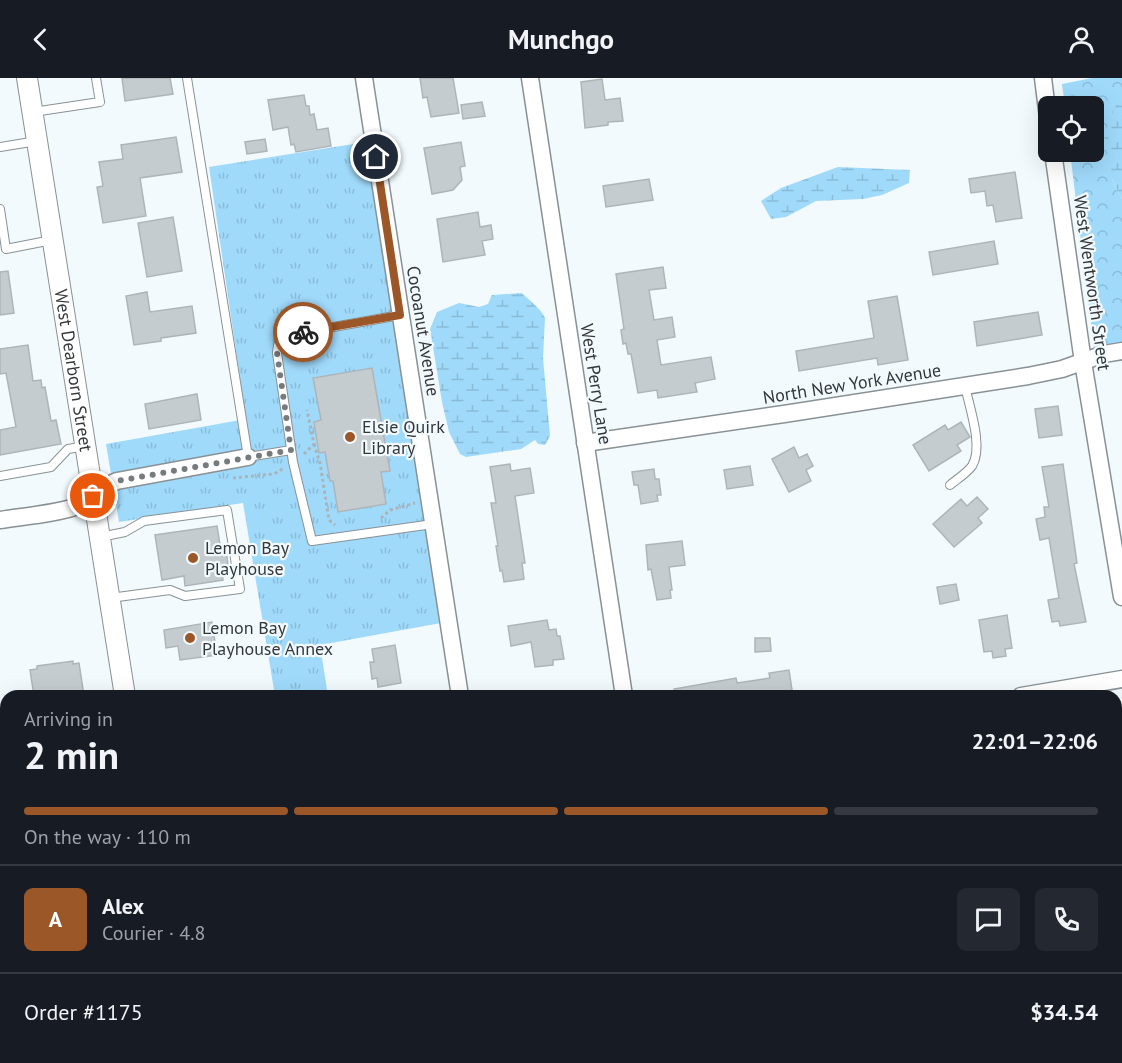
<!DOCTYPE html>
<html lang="en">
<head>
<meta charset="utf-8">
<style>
  :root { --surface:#171b24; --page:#242831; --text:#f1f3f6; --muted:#9ea1a6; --line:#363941; --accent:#9b5728 }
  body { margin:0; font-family:"PT Sans",sans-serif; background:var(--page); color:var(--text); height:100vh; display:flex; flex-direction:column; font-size:22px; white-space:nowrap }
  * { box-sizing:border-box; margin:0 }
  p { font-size:20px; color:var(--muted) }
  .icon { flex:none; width:33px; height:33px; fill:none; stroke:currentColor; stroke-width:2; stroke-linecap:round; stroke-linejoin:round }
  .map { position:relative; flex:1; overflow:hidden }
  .drawer { position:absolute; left:0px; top:612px; width:1122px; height:374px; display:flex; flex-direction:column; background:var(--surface); border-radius:18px 18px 0 0; box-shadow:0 6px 24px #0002 }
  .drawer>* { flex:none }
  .fabs { position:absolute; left:1038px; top:18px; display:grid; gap:12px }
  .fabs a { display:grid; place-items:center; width:66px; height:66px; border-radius:9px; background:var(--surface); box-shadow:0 6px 24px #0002; font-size:30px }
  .pin { position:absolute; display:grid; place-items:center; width:51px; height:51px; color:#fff; margin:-26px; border:3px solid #fff; border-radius:50%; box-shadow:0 2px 6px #0007 }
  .courier { position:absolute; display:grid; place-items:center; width:60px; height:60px; margin:-30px; border:4px solid #9b5728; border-radius:50%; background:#fff; color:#222; box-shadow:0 2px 8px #0007 }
  .overview em { font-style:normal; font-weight:800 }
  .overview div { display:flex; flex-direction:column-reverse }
  .overview { display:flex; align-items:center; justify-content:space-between; height:102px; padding:0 24px }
  h1 { font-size:39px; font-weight:800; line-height:45px }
  .bar { display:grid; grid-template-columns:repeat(4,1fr); gap:9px 6px; align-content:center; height:72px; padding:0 24px }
  .bar i { height:8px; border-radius:4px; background:var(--line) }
  .bar .current { background:var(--accent) }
  .bar p { grid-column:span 4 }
  .line { display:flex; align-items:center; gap:15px; padding:0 24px; border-top:2px solid var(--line) }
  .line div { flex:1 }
  .round { display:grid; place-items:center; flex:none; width:63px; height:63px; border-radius:9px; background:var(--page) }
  header { display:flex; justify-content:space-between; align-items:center; height:78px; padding:0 24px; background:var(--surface); font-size:27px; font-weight:800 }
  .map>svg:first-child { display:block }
</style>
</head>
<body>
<header><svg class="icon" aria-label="back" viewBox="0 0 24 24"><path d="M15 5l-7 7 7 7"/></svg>Munchgo<svg class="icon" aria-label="person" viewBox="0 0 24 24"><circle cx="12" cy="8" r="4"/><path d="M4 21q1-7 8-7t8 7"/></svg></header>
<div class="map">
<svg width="1122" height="985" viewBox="0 0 1122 985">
  <defs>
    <pattern id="forest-crowns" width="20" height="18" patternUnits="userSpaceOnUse" patternTransform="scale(1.5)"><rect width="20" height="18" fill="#a0dafb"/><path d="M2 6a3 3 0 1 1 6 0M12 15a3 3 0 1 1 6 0" fill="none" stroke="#8abcd8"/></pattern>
    <pattern id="wetland-marsh" width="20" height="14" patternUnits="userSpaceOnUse" patternTransform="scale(1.5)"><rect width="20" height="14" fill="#a0dafb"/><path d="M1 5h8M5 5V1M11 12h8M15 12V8" fill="none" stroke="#8abcd8"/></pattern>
    <pattern id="park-tufts" width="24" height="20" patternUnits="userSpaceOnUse" patternTransform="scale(1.5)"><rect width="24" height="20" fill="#a0dafb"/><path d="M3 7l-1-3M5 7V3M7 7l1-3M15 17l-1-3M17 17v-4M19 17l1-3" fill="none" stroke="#8abcd8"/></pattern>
  </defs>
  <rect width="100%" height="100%" fill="#f2fafe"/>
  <polygon fill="url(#forest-crowns)" points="1092,0 1122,0 1122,27 1116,28 1112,101 1122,121 1122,274 1095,278 1070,74 1094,74 1094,28 1065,28 1062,6"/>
  <g fill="url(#wetland-marsh)">
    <polygon points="1116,27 1122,27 1122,121 1112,101 1104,57"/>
    <polygon points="838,89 910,92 909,105 882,117 863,121 816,123 786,139 771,141 761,123 781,110"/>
    <path d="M522 215C528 221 543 233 545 240L543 280 550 358 545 367 538 366 535 362 521 371 466 379 460 376 449 354 442 324 430 251 437 234 459 225 479 229 488 226 492 217Z"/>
  </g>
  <polygon fill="url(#park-tufts)" points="366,64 441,545 320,567 328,618 275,618 243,425 119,444 106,366 246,341 209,89"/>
  <g fill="#c5ccd0" stroke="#aeb5ba" stroke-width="1.5">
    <polygon points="122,0 170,0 173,16 125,23"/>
    <polygon points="420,0 453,0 459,35 431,39 427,19 423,20"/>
    <polygon points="602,1 605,22 620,20 623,43 608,44 608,47 585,50 581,4"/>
    <polygon points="304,17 306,28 309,28 310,37 314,36 317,52 328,50 331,68 296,74 294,66 291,67 288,49 273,52 268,22"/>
    <polygon points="482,24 485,38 463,41 461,27"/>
    <polygon points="176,59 182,94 140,100 146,138 103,145 97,109 103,108 99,84 123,81 121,67"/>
    <polygon points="265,61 267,73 247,76 245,64"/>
    <polygon points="461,64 465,88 460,89 462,102 453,112 432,116 424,70"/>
    <polygon points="1015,94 1022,140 996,144 993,127 987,128 985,113 971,115 969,101"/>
    <polygon points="649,101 653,122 606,129 603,108"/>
    <polygon points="478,134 480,149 491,147 493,161 482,163 485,177 443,184 437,141"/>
    <polygon points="173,139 182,193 147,199 138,145"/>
    <polygon points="994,163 998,186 933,197 929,174"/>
    <polygon points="663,189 666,210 649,212 654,242 672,239 675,259 657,262 661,287 711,279 715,301 695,305 697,314 658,320 657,312 638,315 631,276 628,276 626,265 623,266 621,252 624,251 616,196"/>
    <polygon points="8,193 14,235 0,237 0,194"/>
    <polygon points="147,214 150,234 192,228 196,255 161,260 161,263 134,267 126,218"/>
    <polygon points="897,218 908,282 878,287 877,280 799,293 796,273 874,260 868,223"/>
    <polygon points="1038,234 1042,257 977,268 974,244"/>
    <polygon points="28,267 33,303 41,302 42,310 45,309 51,343 56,342 61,366 0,377 0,352 16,349 6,295 0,296 0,271"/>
    <polygon points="372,290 390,393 381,394 386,426 338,434 333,403 330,403 325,374 319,375 314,344 321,342 313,300"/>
    <polygon points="197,316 201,342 149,351 145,326"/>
    <polygon points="1058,328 1062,357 1039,360 1035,331"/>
    <polygon points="961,344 970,359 957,367 961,373 929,393 913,367 945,347 948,352"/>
    <polygon points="794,369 799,380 807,376 813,388 806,392 811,403 789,414 772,381"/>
    <polygon points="510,386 511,393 530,390 534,415 515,418 525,485 522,485 524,501 504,504 502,492 500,493 496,468 498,468 491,425 496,425 490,389"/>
    <polygon points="1063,386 1077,485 1074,486 1086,544 1060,548 1059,543 1052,544 1048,522 1059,520 1049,460 1040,462 1036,441 1045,439 1044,429 1049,429 1042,389"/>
    <polygon points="750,388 753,407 727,411 724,392"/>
    <polygon points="654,391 655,401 659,401 661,417 657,417 658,423 641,426 638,407 634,407 632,394"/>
    <polygon points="977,419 988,431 978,440 982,445 954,469 933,446 961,421 967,428"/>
    <polygon points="217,448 221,473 226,472 228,487 221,488 223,502 185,508 184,498 162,502 155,457"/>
    <polygon points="682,463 685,487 669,489 672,512 670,512 671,520 657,522 651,491 648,492 646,467"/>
    <polygon points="956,506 959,522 940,526 937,509"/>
    <polygon points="1007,537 1012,570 1005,571 1006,578 993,580 992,573 984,574 979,542"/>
    <polygon points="547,542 549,552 556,551 557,558 560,558 564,581 553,582 553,587 535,589 531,564 511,568 508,548"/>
    <polygon points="212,544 217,577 180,582 178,568 166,570 164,552"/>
    <polygon points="755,560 770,560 771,573 755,574"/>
    <polygon points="395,567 401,605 378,609 377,600 372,601 370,584 374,584 372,571"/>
    <polygon points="73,583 73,586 79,585 84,618 34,618 30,592 37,591 37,588"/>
    <polygon points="789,592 792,612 777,615 777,618 675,618 674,611 736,600 737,605 770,600 769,595"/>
  </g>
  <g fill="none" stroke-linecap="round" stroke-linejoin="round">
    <defs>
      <g id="service">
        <polyline points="187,0 248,379 291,372"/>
        <polyline points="33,34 100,24 96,0"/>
        <polyline points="0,69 37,63"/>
        <polyline points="0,131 6,171 52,162"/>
        <polyline points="400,237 300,255 289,258 278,267 277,275 293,384 312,463 433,446"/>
        <polyline points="0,398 51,389 68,371 86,368"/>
        <path d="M950 407C956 402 967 395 972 388 984 369 969 328 965 308"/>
        <polyline points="100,459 125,454 144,443 227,432 240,511 185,518 170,512 110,520"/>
        <polyline points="0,641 6,640"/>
        <polyline points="0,742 6,741"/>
        <polyline points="0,796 6,800"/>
        <polyline points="341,980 342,985"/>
        <polyline points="516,980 517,985"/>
        <polyline points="571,980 572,985"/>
        <polyline points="291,985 320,980"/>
      </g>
      <g id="minor">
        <polyline points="364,0 460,618"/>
        <polyline points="530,0 624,618"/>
        <polyline points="1043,0 1048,40"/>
        <polyline points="1053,74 1083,284 1122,519"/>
        <polyline points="585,365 784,336 1028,298 1062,291 1104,276 1122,273"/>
        <path d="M0 442C26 438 56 436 81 427 94 422 103 408 117 403L248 379"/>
        <polyline points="1021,618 1122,601"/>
        <polyline points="693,980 694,985"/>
        <polyline points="888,980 889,985"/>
        <polyline points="1083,980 1083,985"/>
      </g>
      <g id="tertiary">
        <path id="s1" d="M27 0 125 618"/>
      </g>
      <g id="secondary">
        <polyline points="200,980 202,985"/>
        <polyline points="173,985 173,980"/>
      </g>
      <g id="primary">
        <polyline points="1116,761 1122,760"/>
        <polyline points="0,945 6,944"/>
      </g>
    </defs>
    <use href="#service" stroke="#8a9195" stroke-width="10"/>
    <use href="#minor" stroke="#8a9195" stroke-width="19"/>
    <use href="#tertiary" stroke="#8a9195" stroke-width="22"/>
    <use href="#secondary" stroke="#8a9195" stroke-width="25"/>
    <use href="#primary" stroke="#8a9195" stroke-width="28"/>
    <g stroke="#acb2b6" stroke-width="3" stroke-dasharray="3 3" stroke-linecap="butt">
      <polyline points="314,366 320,385 329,442 335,447"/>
      <polyline points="304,376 314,366 307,332"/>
      <polyline points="233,400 274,396 284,390"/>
      <polyline points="381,440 390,432 415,425"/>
    </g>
    <use href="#service" stroke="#fff" stroke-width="8"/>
    <use href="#minor" stroke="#fff" stroke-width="16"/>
    <use href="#tertiary" stroke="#fff" stroke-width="20"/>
    <use href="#secondary" stroke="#fff" stroke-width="22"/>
    <use href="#primary" stroke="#fff" stroke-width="26"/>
  </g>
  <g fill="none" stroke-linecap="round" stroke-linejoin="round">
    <path stroke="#767b7e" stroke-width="6" stroke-dasharray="0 10.8" d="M93 418 107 407 117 403 291 372 277 275C279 260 290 257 303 254"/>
    <polyline stroke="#9b5728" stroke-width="8" points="303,254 400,237 376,79"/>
  </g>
  <g fill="#9b5728" stroke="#f2fafe" stroke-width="2">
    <circle cx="350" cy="359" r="6"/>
    <circle cx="193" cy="480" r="6"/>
    <circle cx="190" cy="560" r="6"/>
  </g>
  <g text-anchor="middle" stroke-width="4.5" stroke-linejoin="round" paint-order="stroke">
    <g font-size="18" fill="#343739" stroke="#f2fafe">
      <text transform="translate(1092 205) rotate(82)" y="6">West Wentworth Street</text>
      <text transform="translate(423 253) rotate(81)" y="6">Cocoanut Avenue</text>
      <text dy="6" stroke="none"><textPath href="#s1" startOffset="296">West Dearborn Street</textPath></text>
      <text transform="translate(596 306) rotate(81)" y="6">West Perry Lane</text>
      <text transform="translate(852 306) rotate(-9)" y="6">North New York Avenue</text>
    </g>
    <g font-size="18" fill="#343739" stroke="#f2fafe" text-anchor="start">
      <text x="362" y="355">Elsie Quirk<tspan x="362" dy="21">Library</tspan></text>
      <text x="205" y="476">Lemon Bay<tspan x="205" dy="21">Playhouse</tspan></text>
      <text x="202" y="556">Lemon Bay<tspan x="202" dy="21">Playhouse Annex</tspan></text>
    </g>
  </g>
</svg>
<div class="fabs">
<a><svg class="icon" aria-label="locate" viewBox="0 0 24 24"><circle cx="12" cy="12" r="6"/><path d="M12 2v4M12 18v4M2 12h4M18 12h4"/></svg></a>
</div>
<div class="pin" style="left:93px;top:418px;background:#ea580c"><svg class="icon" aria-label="bag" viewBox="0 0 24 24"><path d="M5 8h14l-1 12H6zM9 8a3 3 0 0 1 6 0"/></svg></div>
<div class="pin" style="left:376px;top:79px;background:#1f2937"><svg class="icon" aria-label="home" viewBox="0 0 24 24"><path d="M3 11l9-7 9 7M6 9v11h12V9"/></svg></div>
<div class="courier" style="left:303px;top:254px"><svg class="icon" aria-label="bike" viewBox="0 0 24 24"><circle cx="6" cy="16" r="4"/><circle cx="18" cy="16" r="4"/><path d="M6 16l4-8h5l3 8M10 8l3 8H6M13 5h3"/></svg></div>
<section class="drawer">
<div class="overview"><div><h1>2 min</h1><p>Arriving in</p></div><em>22:01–22:06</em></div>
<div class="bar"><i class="current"></i><i class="current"></i><i class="current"></i><i></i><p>On the way · 110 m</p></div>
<div class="line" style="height:108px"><b class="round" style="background:var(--accent);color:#fff">A</b><div><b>Alex</b><p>Courier · 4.8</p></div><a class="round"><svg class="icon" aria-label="chat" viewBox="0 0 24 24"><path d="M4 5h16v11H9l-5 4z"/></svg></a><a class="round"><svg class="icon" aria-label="phone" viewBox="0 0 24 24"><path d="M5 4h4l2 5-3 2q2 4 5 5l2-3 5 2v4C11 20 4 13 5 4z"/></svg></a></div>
<div class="line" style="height:78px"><div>Order #1175</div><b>$34.54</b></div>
</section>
</div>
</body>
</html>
